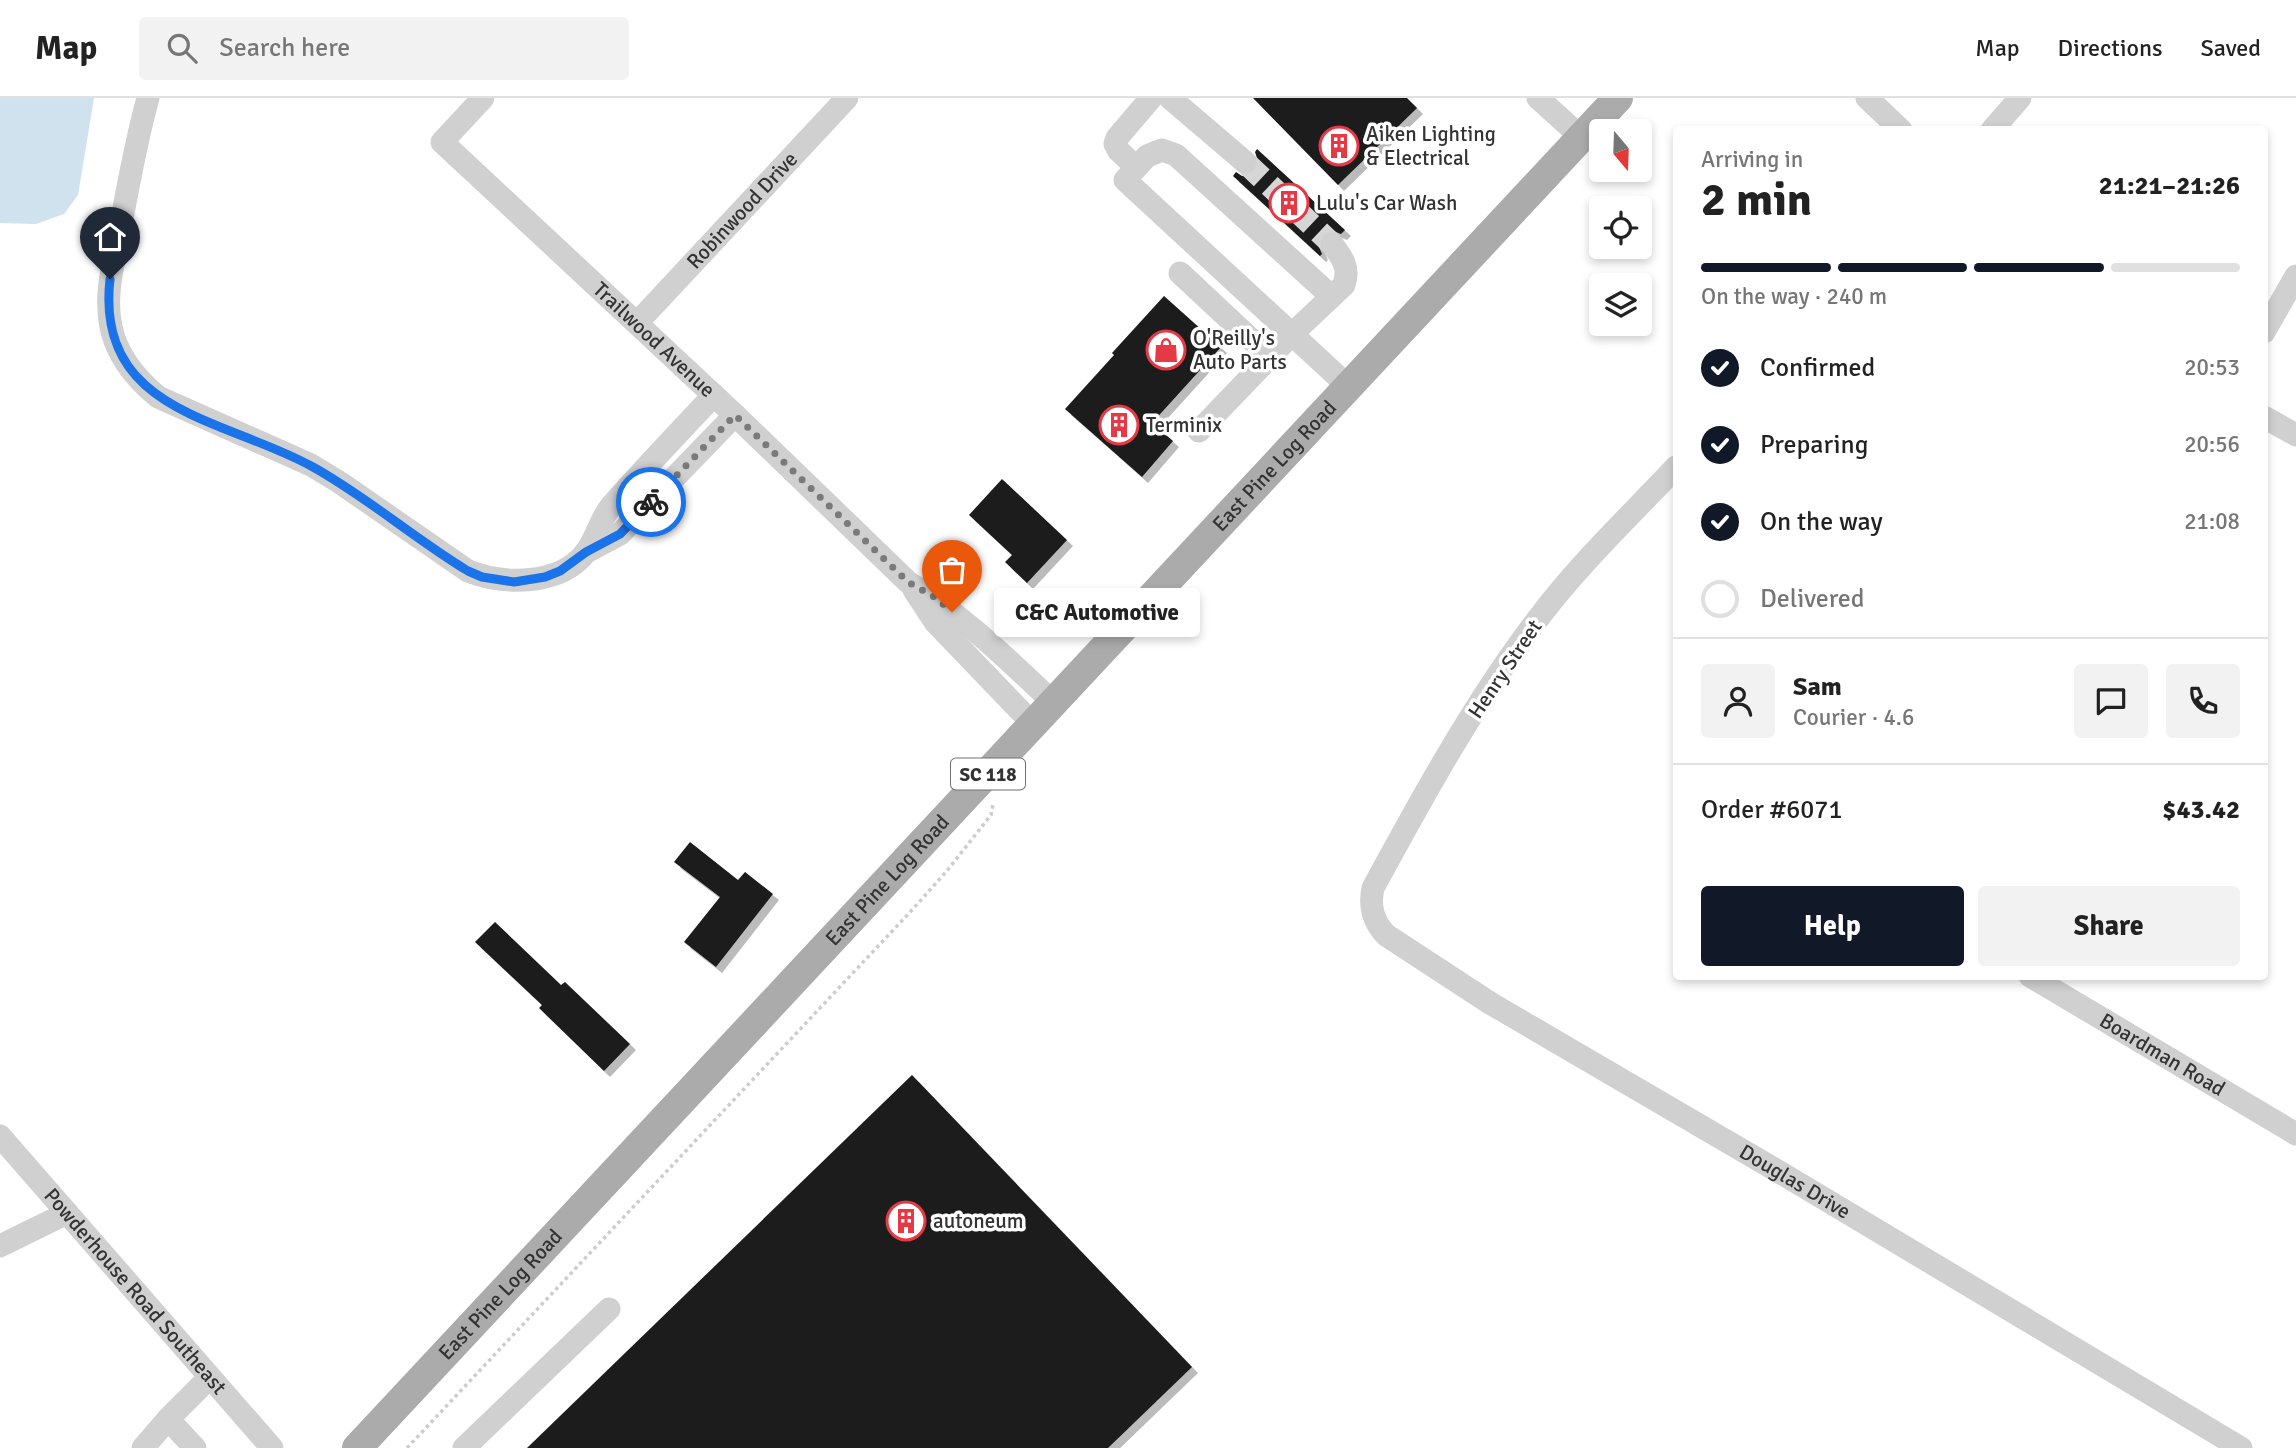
<!DOCTYPE html>
<html lang="en">
<head>
<meta charset="utf-8">
<style>
  :root { --surface:#fff; --page:#f2f2f2; --text:#222; --muted:#767676; --line:#e0e0e0; --accent:#111827 }
  body { margin:0; font-family:Signika,sans-serif; background:var(--page); color:var(--text); height:100vh; display:flex; flex-direction:column; font-size:26px; white-space:nowrap }
  * { box-sizing:border-box; margin:0 }
  p { font-size:23px; color:var(--muted) }
  .icon { flex:none; width:38px; height:38px; fill:none; stroke:currentColor; stroke-width:2; stroke-linecap:round; stroke-linejoin:round }
  .map { position:relative; flex:1; overflow:hidden }
  .drawer { position:absolute; left:1673px; top:28px; width:595px; height:854px; display:flex; flex-direction:column; background:var(--surface); border-radius:7px; box-shadow:0 4px 10px #0003 }
  .drawer>* { flex:none }
  .needle { width:46px; rotate:161deg }
  .tools { position:absolute; left:1589px; top:21px; display:grid; gap:14px }
  .tools a { display:grid; place-items:center; width:63px; height:63px; border-radius:7px; background:var(--surface); box-shadow:0 4px 10px #0003; font-size:35px }
  .pin { position:absolute; display:grid; place-items:center; width:60px; height:60px; color:#fff; margin:-72px -30px; border-radius:50% 50% 50% 0; rotate:-45deg; box-shadow:0 0 7px #0007 }
  .pin .icon { rotate:45deg }
  .courier { position:absolute; display:grid; place-items:center; width:70px; height:70px; margin:-35px; border:5px solid #1a73e8; border-radius:50%; background:#fff; color:#222; box-shadow:0 2px 9px #0007 }
  .bubble { position:absolute; height:49px; border-radius:7px; background:var(--surface); box-shadow:0 4px 10px #0003; font-size:23px; font-weight:800; line-height:49px; text-align:center }
  .headline em { font-style:normal; font-weight:800 }
  .headline div { display:flex; flex-direction:column-reverse }
  .headline { display:flex; align-items:center; justify-content:space-between; height:119px; padding:0 28px }
  h1 { font-size:46px; font-weight:800; line-height:52px }
  .bar { display:grid; grid-template-columns:repeat(4,1fr); gap:10px 7px; align-content:center; height:84px; padding:0 28px }
  .bar i { height:9px; border-radius:5px; background:var(--line) }
  .bar .selected { background:var(--accent) }
  .bar p { grid-column:span 4 }
  .line { display:flex; align-items:center; gap:18px; padding:0 28px; border-top:2px solid var(--line) }
  .line div { flex:1 }
  .round { display:grid; place-items:center; flex:none; width:74px; height:74px; border-radius:7px; background:var(--page) }
  ol { padding:0 28px; list-style:none }
  li { display:flex; align-items:center; gap:21px; height:77px }
  li p { margin-inline-start:auto }
  li .icon { padding:7px; border-radius:50%; background:var(--accent); color:#fff; stroke-width:4 }
  li:last-child { color:var(--muted) }
  li i { width:38px; height:38px; border:4px solid var(--line); border-radius:50% }
  .primary-button { display:flex; gap:14px; margin-top:auto; padding:14px 28px }
  .primary-button a { flex:1; height:80px; border-radius:7px; background:var(--accent); color:#fff; font-size:28px; font-weight:800; line-height:80px; text-align:center }
  .primary-button a+a { background:var(--page); color:var(--text) }
  header { display:flex; align-items:center; gap:42px; box-sizing:border-box; height:98px; padding:0 35px; background:var(--surface); border-bottom:2px solid var(--line) }
  header strong { font-size:33px }
  nav { display:flex; gap:38px; margin-inline-start:auto; font-size:24px }
  .search { width:490px; height:63px; background:var(--page); display:flex; align-items:center; gap:18px; box-sizing:border-box; padding:0 24px; border-radius:7px; color:var(--muted); font-size:26px }
  .map>svg:first-child { display:block }
</style>
</head>
<body>
<header>
<strong>Map</strong>
<div class="search"><svg class="icon" aria-label="search" viewBox="0 0 24 24"><circle cx="10" cy="10" r="6"/><path d="M15 15l6 6"/></svg>Search here</div>
<nav><a>Map</a><a>Directions</a><a>Saved</a></nav>
</header>
<div class="map">
<svg width="2296" height="1350" viewBox="0 0 2296 1350">
  <defs>
    <filter id="shadow"><feDropShadow dx="6" dy="6" stdDeviation="0" flood-color="#0004"/></filter>
  </defs>
  <rect width="100%" height="100%" fill="#fff"/>
  <polygon fill="#cfe2ee" points="0,0 94,0 78,97 64,116 36,126 0,125"/>
  <g fill="#1a1a1a" filter="url(#shadow)">
    <polygon points="1253,0 1407,0 1417,10 1338,87"/>
    <polygon points="1257,51 1345,132 1341,136 1331,132 1323,135 1318,147 1322,156 1320,158 1233,78 1236,74 1242,78 1249,77 1255,74 1259,66 1255,54"/>
    <polygon points="1164,198 1221,249 1152,325 1173,343 1142,379 1065,311 1114,257 1112,255"/>
    <polygon points="1002,381 1067,442 1027,485 1005,464 1012,457 969,417"/>
    <polygon points="690,744 738,782 745,774 773,796 716,869 684,844 720,799 674,764"/>
    <polygon points="495,824 561,887 565,884 630,946 604,973 539,910 542,907 475,844"/>
    <polygon points="912,977 1192,1269 1108,1350 527,1350"/>
  </g>
  <g fill="none" stroke-linecap="round" stroke-linejoin="round">
    <polyline stroke="#d6d6d6" stroke-width="23" stroke-dasharray="23 11" stroke-linecap="butt" points="1245,64 1332,146"/>
    <polyline stroke="#cdcdcd" stroke-width="3.5" stroke-dasharray="3.5 3.5" stroke-linecap="butt" points="407,1350 912,812 946,774 991,717 993,706"/>
    <g stroke="#d0d0d0" stroke-width="23">
      <path d="M148 0C136 43 128 88 120 132 114 164 104 196 111 229 117 258 135 280 158 299L311 367 339 384 468 473C504 487 560 488 586 454 597 439 600 421 612 407 645 370 679 334 714 297"/>
      <path id="s1" d="M483 0 442 44 735 317 908 484C963 517 1008 562 1054 605"/>
      <polyline points="1170,0 1245,64"/>
      <polyline points="1538,0 1581,39"/>
      <polyline points="1867,0 1901,32"/>
      <polyline points="1992,32 2020,0"/>
      <polyline points="1136,69 1119,53 1115,46 1117,40 1151,0"/>
      <polyline points="1180,175 1270,259"/>
      <polyline points="1331,198 1176,57 1162,52 1147,58 1125,82 1349,289"/>
      <path id="s2" d="M637 225 847 0"/>
      <polyline points="2264,234 2296,178"/>
      <polyline points="2264,319 2296,337"/>
      <path d="M1199 333 1292 236 1344 187C1350 170 1342 159 1332 146"/>
      <path id="s3" d="M1676 369C1629 419 1578 467 1537 522 1474 605 1423 698 1373 790 1369 809 1373 823 1386 837L1490 905 1781 1075 2241 1350"/>
      <polyline points="586,454 620,436 735,317"/>
      <polyline points="914,492 935,524 1034,627"/>
      <path id="s4" d="M2030 878 2296 1036"/>
      <path id="s5" d="M0 1038 272 1350"/>
      <polyline points="0,1148 67,1115"/>
      <polyline points="143,1350 168,1321"/>
      <polyline points="195,1350 168,1321 209,1280"/>
      <polyline points="464,1350 609,1211"/>
    </g>
    <path stroke="#ababab" stroke-width="30" id="s6" d="M357 1350 1618 0"/>
  </g>
  <g fill="none" stroke-linecap="round" stroke-linejoin="round">
    <polyline stroke="#7a7a7a" stroke-width="7" stroke-dasharray="0 12.6" points="651,404 735,317 908,484 936,500 952,514"/>
    <path stroke="#1a73e8" stroke-width="9" d="M110 181C95 315 225 320 313 369 367 399 415 441 468 473L482 479 514 484 545 479 560 473 586 454 620 436 651 404"/>
  </g>
  <defs>
    <symbol id="building-ring" viewBox="-11 -11 22 22"><circle r="9.5" fill="#fff" stroke="#e63946" stroke-width="1.5"/><path d="M-4-6H4V6H1V3H-1V6H-4ZM-2.5-4.3h1.7v1.8h-1.7ZM.8-4.3h1.7v1.8H.8ZM-2.5-1h1.7V.8h-1.7ZM.8-1h1.7V.8H.8Z" fill="#e63946"/></symbol>
    <symbol id="shop-ring" viewBox="-11 -11 22 22"><circle r="9.5" fill="#fff" stroke="#e63946" stroke-width="1.5"/><path d="M-5-2.5h2.3a2.7 3.5 0 0 1 5.4 0H5L5.5 6h-11ZM-1.5-2.5h3a1.5 2.3 0 0 0-3 0Z" fill="#e63946"/></symbol>
  </defs>
  <g fill-rule="evenodd">
    <use href="#building-ring" x="1317" y="26" width="44" height="44"/>
    <use href="#building-ring" x="1267" y="83" width="44" height="44"/>
    <use href="#shop-ring" x="1144" y="230" width="44" height="44"/>
    <use href="#building-ring" x="1097" y="305" width="44" height="44"/>
    <use href="#building-ring" x="884" y="1101" width="44" height="44"/>
  </g>
  <g text-anchor="middle" stroke-width="7" stroke-linejoin="round" paint-order="stroke">
    <rect fill="#fff" stroke="#707070" stroke-width="2" x="951" y="660.5" width="74" height="31" rx="5"/>
    <g font-size="19" font-weight="bold" fill="#333">
      <text x="988" y="683">SC 118</text>
    </g>
    <g font-size="21" fill="#333" stroke="#fff" text-anchor="start">
      <text x="1366" y="43">Aiken Lighting<tspan x="1366" dy="24">&amp; Electrical</tspan></text>
      <text x="1316" y="112">Lulu's Car Wash</text>
      <text x="1193" y="247">O'Reilly's<tspan x="1193" dy="24">Auto Parts</tspan></text>
      <text x="1146" y="334">Terminix</text>
      <text x="933" y="1130">autoneum</text>
    </g>
    <g font-size="21" fill="#333" stroke="#fff">
      <text dy="7" stroke="none"><textPath href="#s2" startOffset="154">Robinwood Drive</textPath></text>
      <text dy="7" stroke="none"><textPath href="#s1" startOffset="350">Trailwood Avenue</textPath></text>
      <text dy="7" stroke="none"><textPath href="#s6" startOffset="1344">East Pine Log Road</textPath></text>
      <text transform="translate(1505 571) rotate(-56)" y="7">Henry Street</text>
      <text dy="7" stroke="none"><textPath href="#s6" startOffset="777">East Pine Log Road</textPath></text>
      <text dy="7" stroke="none"><textPath href="#s4" startOffset="154">Boardman Road</textPath></text>
      <text dy="7" stroke="none"><textPath href="#s3" startOffset="1050">Douglas Drive</textPath></text>
      <text dy="7" stroke="none"><textPath href="#s5" startOffset="206">Powderhouse Road Southeast</textPath></text>
      <text dy="7" stroke="none"><textPath href="#s6" startOffset="210">East Pine Log Road</textPath></text>
    </g>
  </g>
</svg>
<div class="tools">
<a><svg class="needle" viewBox="-14 -14 28 28"><path d="M0-13l5 13h-10z" fill="#e53935"/><path d="M0 13l5-13h-10z" fill="#767676"/></svg></a>
<a><svg class="icon" aria-label="locate" viewBox="0 0 24 24"><circle cx="12" cy="12" r="6"/><path d="M12 2v4M12 18v4M2 12h4M18 12h4"/></svg></a>
<a><svg class="icon" aria-label="layers" viewBox="0 0 24 24"><path d="M12 4l9 5-9 5-9-5zM3 14l9 5 9-5"/></svg></a>
</div>
<div class="pin" style="left:952px;top:514px;background:#ea580c"><svg class="icon" aria-label="bag" viewBox="0 0 24 24"><path d="M5 8h14l-1 12H6zM9 8a3 3 0 0 1 6 0"/></svg></div>
<div class="pin" style="left:110px;top:181px;background:#1f2937"><svg class="icon" aria-label="home" viewBox="0 0 24 24"><path d="M3 11l9-7 9 7M6 9v11h12V9"/></svg></div>
<div class="courier" style="left:651px;top:404px"><svg class="icon" aria-label="bike" viewBox="0 0 24 24"><circle cx="6" cy="16" r="4"/><circle cx="18" cy="16" r="4"/><path d="M6 16l4-8h5l3 8M10 8l3 8H6M13 5h3"/></svg></div>
<div class="bubble" style="left:994px;top:490px;width:206px">C&amp;C Automotive</div>
<section class="drawer">
<div class="headline"><div><h1>2 min</h1><p>Arriving in</p></div><em>21:21–21:26</em></div>
<div class="bar"><i class="selected"></i><i class="selected"></i><i class="selected"></i><i></i><p>On the way · 240 m</p></div>
<ol>
<li><svg class="icon" aria-label="check" viewBox="0 0 24 24"><path d="M5 12l5 5 9-10"/></svg>Confirmed<p>20:53</p></li>
<li><svg class="icon" aria-label="check" viewBox="0 0 24 24"><path d="M5 12l5 5 9-10"/></svg>Preparing<p>20:56</p></li>
<li><svg class="icon" aria-label="check" viewBox="0 0 24 24"><path d="M5 12l5 5 9-10"/></svg>On the way<p>21:08</p></li>
<li><i></i>Delivered</li>
</ol>
<div class="line" style="height:126px"><a class="round"><svg class="icon" aria-label="person" viewBox="0 0 24 24"><circle cx="12" cy="8" r="4"/><path d="M4 21q1-7 8-7t8 7"/></svg></a><div><b>Sam</b><p>Courier · 4.6</p></div><a class="round"><svg class="icon" aria-label="chat" viewBox="0 0 24 24"><path d="M4 5h16v11H9l-5 4z"/></svg></a><a class="round"><svg class="icon" aria-label="phone" viewBox="0 0 24 24"><path d="M5 4h4l2 5-3 2q2 4 5 5l2-3 5 2v4C11 20 4 13 5 4z"/></svg></a></div>
<div class="line" style="height:91px"><div>Order #6071</div><b>$43.42</b></div>
<div class="primary-button"><a>Help</a><a>Share</a></div>
</section>
</div>
</body>
</html>
